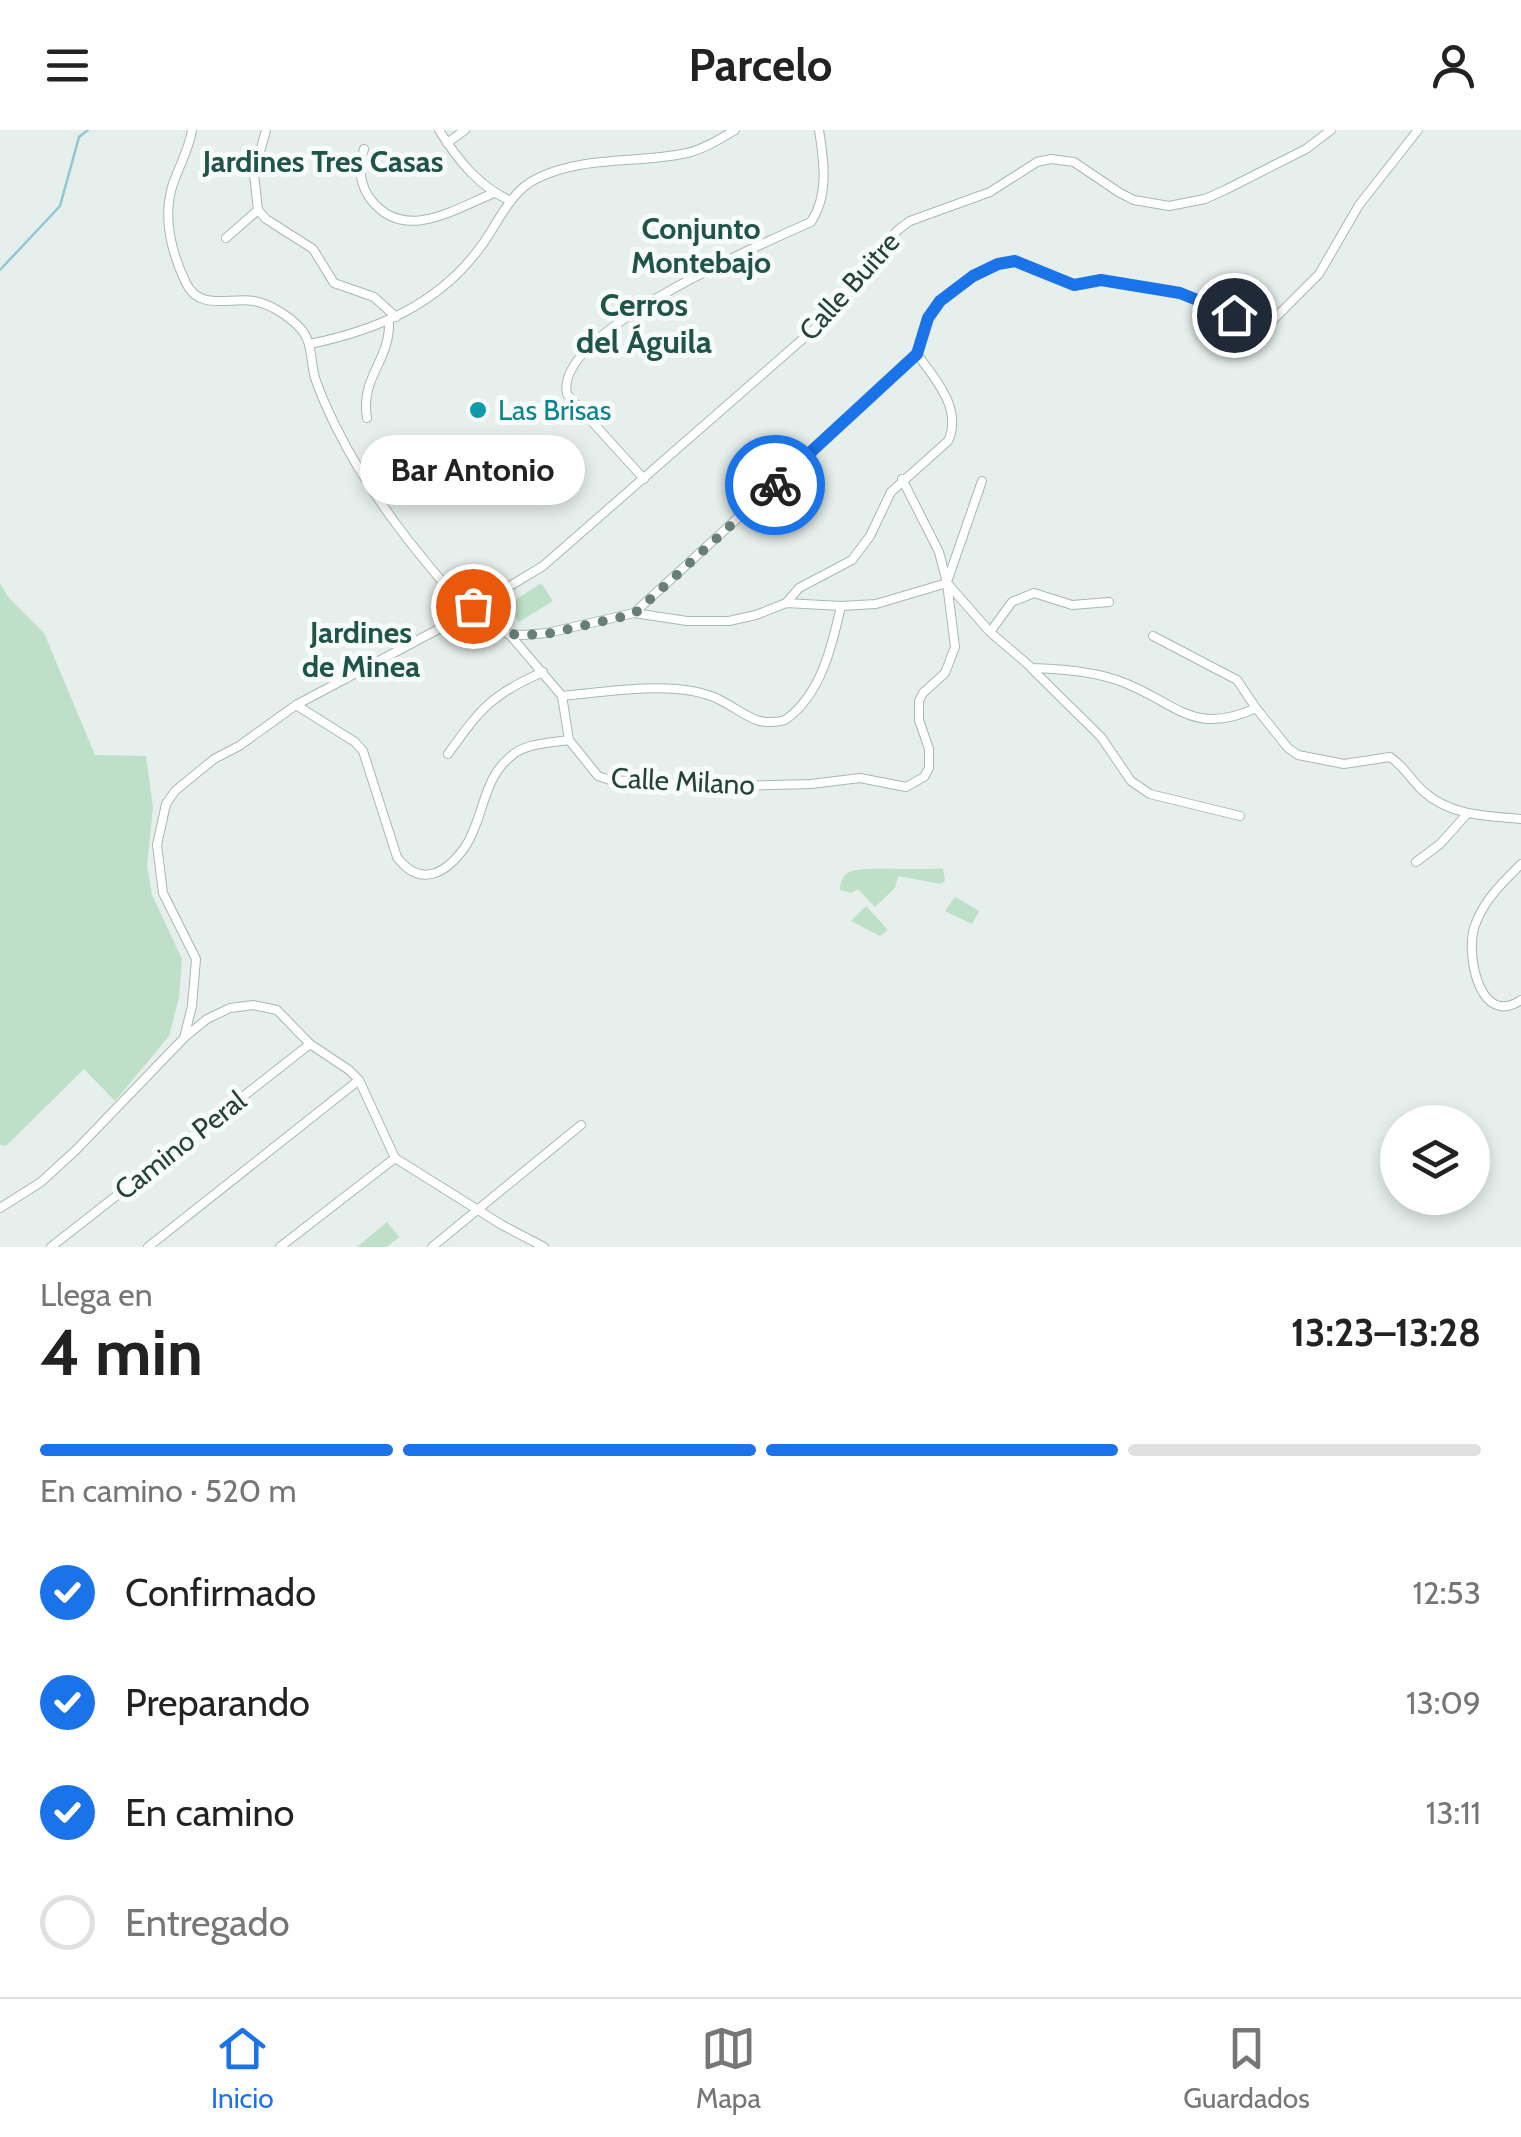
<!DOCTYPE html>
<html lang="es">
<head>
<meta charset="utf-8">
<style>
  :root { --surface:#fff; --page:#f6f6f6; --text:#222; --muted:#767676; --line:#e0e0e0; --accent:#1a73e8 }
  body { margin:0; font-family:Cabin,sans-serif; background:var(--page); color:var(--text); height:100vh; display:flex; flex-direction:column; font-size:38px; white-space:nowrap }
  * { box-sizing:border-box; margin:0 }
  p { font-size:32px; color:var(--muted) }
  .icon { flex:none; width:55px; height:55px; fill:none; stroke:currentColor; stroke-width:2; stroke-linecap:round; stroke-linejoin:round }
  .map { position:relative; height:1117px; overflow:hidden }
  .panel { display:flex; flex-direction:column; background:var(--surface); flex:1 }
  .panel>* { flex:none }
  .tools { position:absolute; left:1380px; top:975px; display:grid; gap:20px }
  .tools a { display:grid; place-items:center; width:110px; height:110px; border-radius:50%; background:var(--surface); box-shadow:0 5px 15px #0003; font-size:50px }
  .pin { position:absolute; display:grid; place-items:center; width:85px; height:85px; color:#fff; margin:-42px; border:5px solid #fff; border-radius:50%; box-shadow:0 2px 10px #0007 }
  .courier { position:absolute; display:grid; place-items:center; width:100px; height:100px; margin:-50px; border:8px solid #1a73e8; border-radius:50%; background:#fff; color:#222; box-shadow:0 2px 12px #0007 }
  .bubble { position:absolute; height:70px; border-radius:35px; background:var(--surface); box-shadow:0 5px 15px #0003; font-size:32px; font-weight:700; line-height:70px; text-align:center }
  .summary em { font-style:normal; font-weight:700 }
  .summary div { display:flex; flex-direction:column-reverse }
  .summary { display:flex; align-items:center; justify-content:space-between; height:170px; padding:0 40px }
  h1 { font-size:65px; font-weight:700; line-height:75px }
  .bar { display:grid; grid-template-columns:repeat(4,1fr); gap:15px 10px; align-content:center; height:120px; padding:0 40px }
  .bar i { height:12px; border-radius:8px; background:var(--line) }
  .bar .current { background:var(--accent) }
  .bar p { grid-column:span 4 }
  ol { padding:0 40px; list-style:none }
  li { display:flex; align-items:center; gap:30px; height:110px }
  li p { margin-inline-start:auto }
  li .icon { padding:10px; border-radius:50%; background:var(--accent); color:#fff; stroke-width:4 }
  li:last-child { color:var(--muted) }
  li i { width:55px; height:55px; border:5px solid var(--line); border-radius:50% }
  header { display:flex; justify-content:space-between; align-items:center; height:130px; padding:0 40px; background:var(--surface); font-size:45px; font-weight:700 }
  .tab-bar { display:flex; justify-content:space-around; align-items:center; height:140px; border-top:2px solid var(--line); background:var(--surface); font-size:28px; color:var(--muted) }
  .tab-bar a { display:grid; justify-items:center; gap:5px }
  .tab-bar .current { color:var(--accent) }
  .map>svg:first-child { display:block }
</style>
</head>
<body>
<header><svg class="icon" aria-label="menu" viewBox="0 0 24 24"><path d="M4 6h16M4 12h16M4 18h16"/></svg>Parcelo<svg class="icon" aria-label="person" viewBox="0 0 24 24"><circle cx="12" cy="8" r="4"/><path d="M4 21q1-7 8-7t8 7"/></svg></header>
<div class="map">
<svg width="1521" height="1117" viewBox="0 0 1521 1117">
  <rect width="100%" height="100%" fill="#e6efeb"/>
  <g fill="#bfe0c8">
    <polygon points="0,453 9,468 44,503 95,625 146,626 153,677 147,736 152,765 182,829 179,868 169,906 115,971 84,939 6,1016 0,1015"/>
    <polygon points="541,453 553,471 519,492 508,475"/>
    <path d="M943 738 945 751 941 754 898 746 895 758 875 777 858 759 851 763 840 760C840 752 843 744 852 741 864 736 923 741 943 738Z"/>
    <polygon points="955,767 979,781 972,794 945,781"/>
    <polygon points="866,776 888,800 880,806 851,791"/>
    <polygon points="387,1092 399,1107 387,1117 357,1117"/>
  </g>
  <g fill="none" stroke-linecap="round" stroke-linejoin="round">
    <polyline stroke="#8ec9d4" stroke-width="2.5" points="0,140 60,76 79,7 88,0"/>
    <defs>
      <g id="minor">
        <path d="M192 0C189 20 178 38 172 57 163 89 172 124 186 153 199 181 230 167 254 171 270 174 289 186 300 198 313 212 310 230 315 248 321 265 328 281 336 297 369 364 415 421 464 477"/>
        <polyline points="266,0 254,44 258,80 266,89 313,119 334,153 374,167 396,187"/>
        <path d="M439 0C457 29 479 57 511 71"/>
        <polyline points="447,13 465,0"/>
        <path d="M364 19C358 38 359 55 372 71 405 112 455 79 494 63"/>
        <polyline points="226,108 258,80"/>
        <path d="M310 214C377 200 437 175 479 119 497 96 509 62 536 49 583 25 638 34 687 23 704 19 720 9 735 0"/>
        <path d="M367 288C360 246 391 231 389 190"/>
        <path d="M644 349 567 264C553 202 764 113 811 92 829 65 824 31 819 0"/>
        <polyline points="948,449 982,351"/>
        <path d="M786 473 799 458 852 430 870 406 891 362 948 311C963 279 935 249 917 224"/>
        <circle cx="469" cy="482" r="8"/>
        <polyline points="475,477 543,436 821,193 856,156 882,116 898,100 910,91 990,62 1037,32 1051,29 1074,32 1120,63 1134,70 1169,76 1205,69 1225,60 1306,19 1331,0"/>
        <polyline points="634,483 917,224 928,188 940,171 973,147 998,134 1015,131 1074,155 1101,150 1179,163 1256,193 1273,190 1319,144 1359,75 1418,0"/>
        <path d="M475 487 508 504 523 505 547 503 634 483 687 491H729L756 485 786 473 841 476 876 474 947 453 990 502 1032 538C1061 539 1089 541 1117 550 1175 570 1191 608 1256 578L1288 618 1298 625 1344 634 1390 627C1404 636 1411 650 1423 661 1450 686 1487 686 1521 689"/>
        <polyline points="990,502 1012,472 1034,463 1072,475 1109,472"/>
        <polyline points="510,505 562,566 569,610"/>
        <polyline points="1153,506 1237,550 1256,578"/>
        <polyline points="1032,539 1101,607 1131,651 1150,664 1240,686"/>
        <path d="M562 566C607 562 679 549 720 570 744 582 756 598 785 590 821 565 832 516 841 476"/>
        <path d="M296 575 355 612 363 621 397 727C420 758 446 744 465 717 484 689 482 650 510 627 525 613 549 613 569 610L598 646 610 650 735 656 811 654 860 648 906 657 924 647 929 638V619L919 590V571L923 563 945 543 955 517 947 453 939 422 902 349"/>
        <path d="M448 624C480 579 492 564 543 542"/>
        <polyline points="1416,732 1440,714 1467,684"/>
        <path d="M1521 734C1501 754 1483 771 1474 798 1466 826 1480 898 1521 870"/>
        <polyline points="185,907 207,889 230,878 253,875 277,880 310,914 349,940 359,950 395,1028 502,1095 544,1117"/>
        <polyline points="0,1078 41,1052 76,1020 184,908 192,876 196,829 163,763 157,715 166,674 175,661 214,629 239,616 296,575 463,486"/>
        <polyline points="51,1117 310,914"/>
        <polyline points="148,1117 359,950"/>
        <polyline points="280,1117 395,1028"/>
        <polyline points="432,1117 581,995"/>
      </g>
    </defs>
    <use href="#minor" stroke="#a8b8b2" stroke-width="10"/>
    <use href="#minor" stroke="#fff" stroke-width="8"/>
  </g>
  <g fill="none" stroke-linecap="round" stroke-linejoin="round">
    <polyline stroke="#687f78" stroke-width="10" stroke-dasharray="0 18" points="473,476 475,486 508,504 523,505 547,504 634,484 775,355"/>
    <polyline stroke="#1a73e8" stroke-width="12" points="775,355 917,224 928,188 940,171 973,146 998,134 1015,131 1074,155 1101,150 1180,163 1234,185"/>
  </g>
  <circle fill="#0f9aa8" stroke="#f7fbf9" stroke-width="4" cx="478" cy="280" r="10"/>
  <g text-anchor="middle" stroke-width="10" stroke-linejoin="round" paint-order="stroke">
    <g font-size="28" fill="#24423a" stroke="#f7fbf9">
      <text transform="translate(849 156) rotate(-48)" y="10">Calle Buitre</text>
      <text transform="translate(683 651) rotate(3)" y="10">Calle Milano</text>
      <text transform="translate(180 1015) rotate(-38)" y="10">Camino Peral</text>
    </g>
    <g font-size="28" fill="#0d838f" stroke="#f7fbf9" text-anchor="start">
      <text x="498" y="290">Las Brisas</text>
    </g>
    <g font-size="30" font-weight="bold" fill="#1f5548" stroke="#f7fbf9">
      <text x="323" y="42">Jardines Tres Casas</text>
      <text x="701" y="109">Conjunto<tspan x="701" dy="34">Montebajo</tspan></text>
      <text x="361" y="513">Jardines<tspan x="361" dy="34">de Minea</tspan></text>
    </g>
    <g font-size="32" font-weight="bold" fill="#1f5548" stroke="#f7fbf9">
      <text x="644" y="186">Cerros<tspan x="644" dy="37">del Águila</tspan></text>
    </g>
  </g>
</svg>
<div class="tools">
<a><svg class="icon" aria-label="layers" viewBox="0 0 24 24"><path d="M12 4l9 5-9 5-9-5zM3 14l9 5 9-5"/></svg></a>
</div>
<div class="pin" style="left:473px;top:476px;background:#ea580c"><svg class="icon" aria-label="bag" viewBox="0 0 24 24"><path d="M5 8h14l-1 12H6zM9 8a3 3 0 0 1 6 0"/></svg></div>
<div class="pin" style="left:1234px;top:185px;background:#1f2937"><svg class="icon" aria-label="home" viewBox="0 0 24 24"><path d="M3 11l9-7 9 7M6 9v11h12V9"/></svg></div>
<div class="courier" style="left:775px;top:355px"><svg class="icon" aria-label="bike" viewBox="0 0 24 24"><circle cx="6" cy="16" r="4"/><circle cx="18" cy="16" r="4"/><path d="M6 16l4-8h5l3 8M10 8l3 8H6M13 5h3"/></svg></div>
<div class="bubble" style="left:360px;top:305px;width:225px">Bar Antonio</div>
</div>
<section class="panel">
<div class="summary"><div><h1>4 min</h1><p>Llega en</p></div><em>13:23–13:28</em></div>
<div class="bar"><i class="current"></i><i class="current"></i><i class="current"></i><i></i><p>En camino · 520 m</p></div>
<ol>
<li><svg class="icon" aria-label="check" viewBox="0 0 24 24"><path d="M5 12l5 5 9-10"/></svg>Confirmado<p>12:53</p></li>
<li><svg class="icon" aria-label="check" viewBox="0 0 24 24"><path d="M5 12l5 5 9-10"/></svg>Preparando<p>13:09</p></li>
<li><svg class="icon" aria-label="check" viewBox="0 0 24 24"><path d="M5 12l5 5 9-10"/></svg>En camino<p>13:11</p></li>
<li><i></i>Entregado</li>
</ol>
</section>
<nav class="tab-bar">
<a class="current"><svg class="icon" aria-label="home" viewBox="0 0 24 24"><path d="M3 11l9-7 9 7M6 9v11h12V9"/></svg>Inicio</a>
<a><svg class="icon" aria-label="map" viewBox="0 0 24 24"><path d="M3 6l6-2 6 2 6-2v14l-6 2-6-2-6 2zM9 4v14M15 6v14"/></svg>Mapa</a>
<a><svg class="icon" aria-label="saved" viewBox="0 0 24 24"><path d="M7 4h10v16l-5-4-5 4z"/></svg>Guardados</a>
</nav>
</body>
</html>
